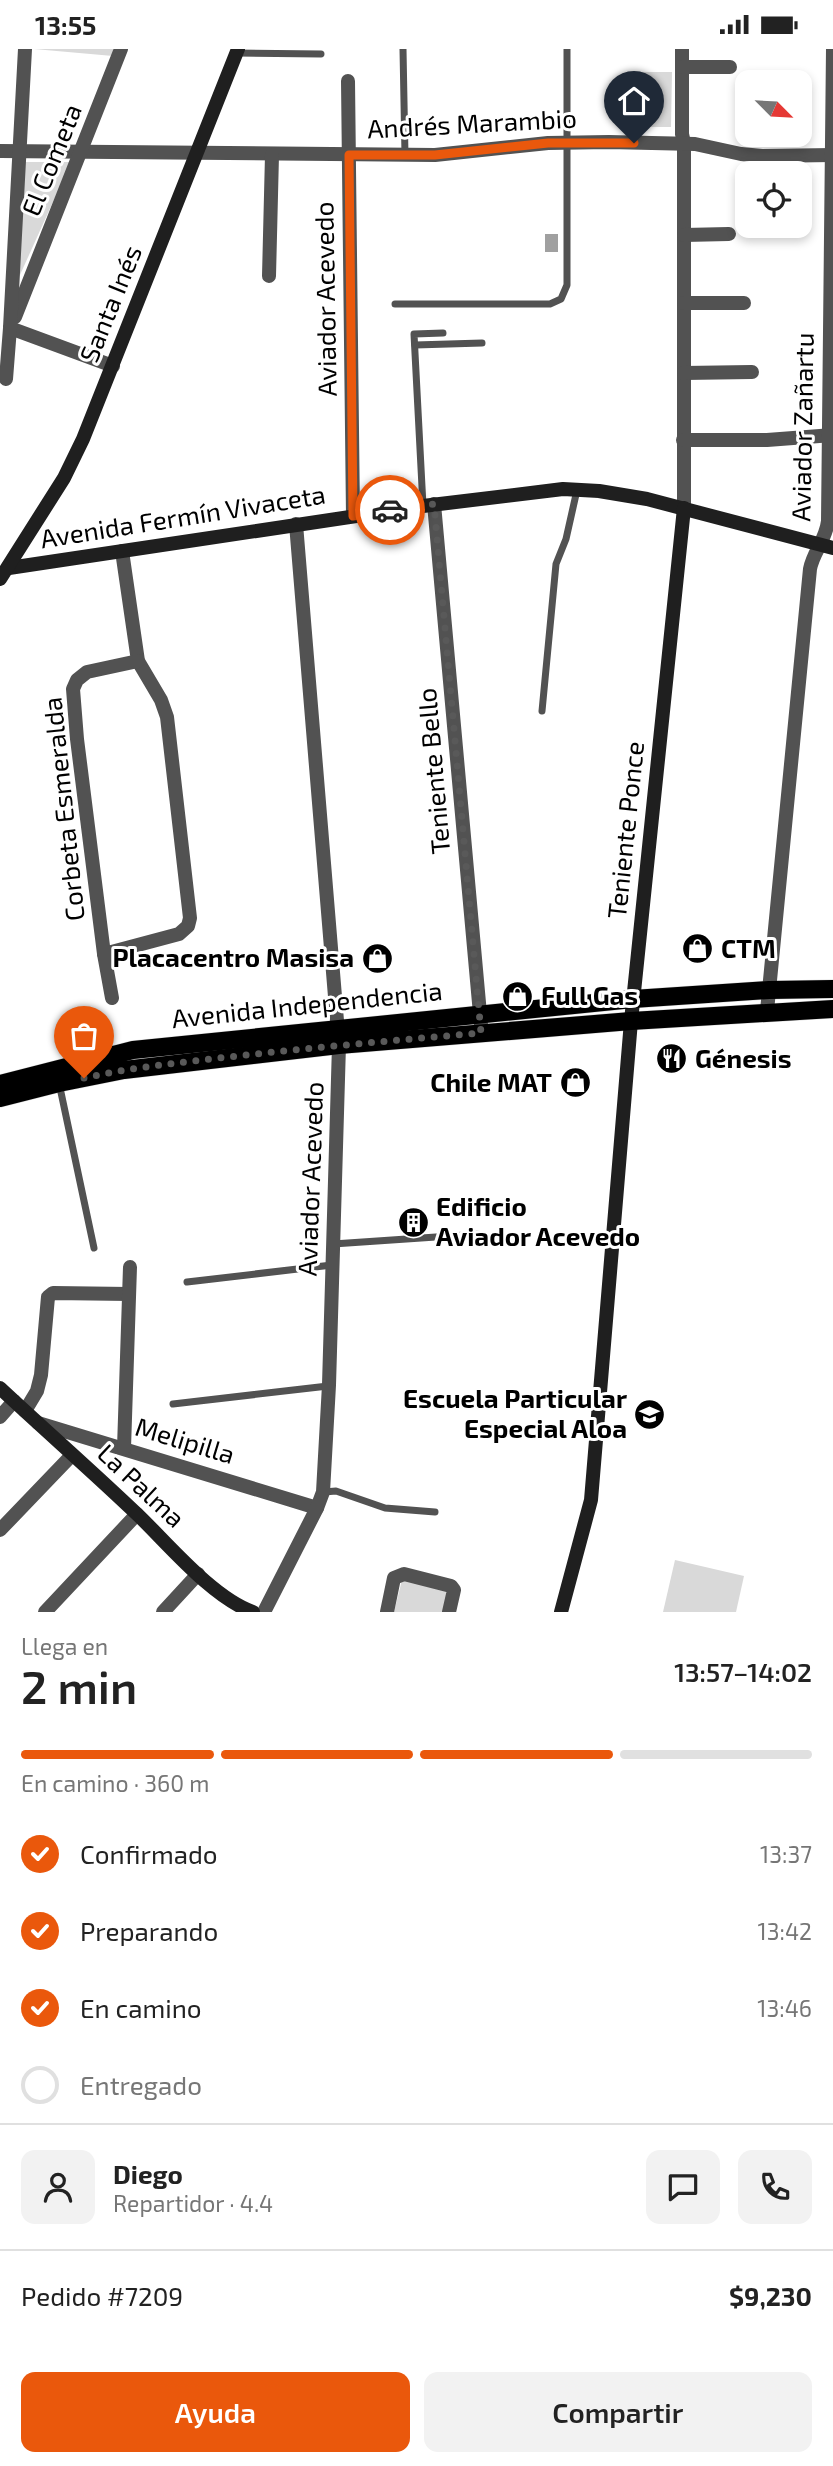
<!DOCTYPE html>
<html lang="es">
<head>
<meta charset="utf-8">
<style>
  :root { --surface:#fff; --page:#f2f2f2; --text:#222; --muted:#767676; --line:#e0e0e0; --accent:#ea580c }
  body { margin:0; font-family:"Exo 2",sans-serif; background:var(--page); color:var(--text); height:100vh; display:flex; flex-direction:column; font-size:26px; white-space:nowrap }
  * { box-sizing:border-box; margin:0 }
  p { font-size:23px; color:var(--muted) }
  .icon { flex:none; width:38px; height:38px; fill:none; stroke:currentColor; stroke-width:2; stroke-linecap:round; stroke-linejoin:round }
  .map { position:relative; height:1563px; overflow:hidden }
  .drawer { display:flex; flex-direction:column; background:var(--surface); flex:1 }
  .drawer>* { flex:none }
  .needle { width:46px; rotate:114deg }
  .controls { position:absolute; left:735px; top:21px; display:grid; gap:14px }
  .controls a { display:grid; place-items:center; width:77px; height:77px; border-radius:14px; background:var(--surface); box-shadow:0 4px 10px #0003; font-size:35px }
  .pin { position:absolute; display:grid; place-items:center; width:60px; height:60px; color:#fff; margin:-72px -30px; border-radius:50% 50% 50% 0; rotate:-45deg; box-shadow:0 0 7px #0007 }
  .pin .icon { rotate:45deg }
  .courier { position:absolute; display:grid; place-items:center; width:70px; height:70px; margin:-35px; border:5px solid #ea580c; border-radius:50%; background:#fff; color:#222; box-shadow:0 2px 9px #0007 }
  .head em { font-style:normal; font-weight:600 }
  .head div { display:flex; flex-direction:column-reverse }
  .head { display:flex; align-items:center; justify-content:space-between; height:119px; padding:0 21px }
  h1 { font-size:46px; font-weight:600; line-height:52px }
  .bar { display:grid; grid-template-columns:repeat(4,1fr); gap:10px 7px; align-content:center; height:84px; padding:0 21px }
  .bar i { height:9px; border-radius:5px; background:var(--line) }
  .bar .active { background:var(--accent) }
  .bar p { grid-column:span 4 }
  .line { display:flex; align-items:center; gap:18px; padding:0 21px; border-top:2px solid var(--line) }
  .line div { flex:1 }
  .round { display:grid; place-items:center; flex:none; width:74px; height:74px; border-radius:14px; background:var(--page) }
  ol { padding:0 21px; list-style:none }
  li { display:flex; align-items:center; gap:21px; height:77px }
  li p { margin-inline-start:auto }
  li .icon { padding:7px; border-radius:50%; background:var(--accent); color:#fff; stroke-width:4 }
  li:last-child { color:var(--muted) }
  li i { width:38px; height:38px; border:4px solid var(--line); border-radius:50% }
  .action { display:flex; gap:14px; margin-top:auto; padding:14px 21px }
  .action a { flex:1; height:80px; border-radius:14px; background:var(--accent); color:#fff; font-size:28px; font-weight:600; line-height:80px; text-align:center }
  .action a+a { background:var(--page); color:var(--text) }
  .status { display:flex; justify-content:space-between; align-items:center; height:49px; padding:0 35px; background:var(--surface); direction:ltr }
  .status svg { height:19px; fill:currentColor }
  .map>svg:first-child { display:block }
</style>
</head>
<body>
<div class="status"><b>13:55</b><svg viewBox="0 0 49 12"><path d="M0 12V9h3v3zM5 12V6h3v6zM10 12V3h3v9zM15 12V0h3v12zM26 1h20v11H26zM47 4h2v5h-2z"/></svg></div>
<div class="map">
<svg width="833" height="1563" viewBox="0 0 833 1563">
  <rect width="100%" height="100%" fill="#fff"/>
  <g fill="#d9d9d9">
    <polygon points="34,0 113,0 113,7"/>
    <polygon points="634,23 672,23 671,78 633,78"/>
    <polygon points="19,113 71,113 15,237"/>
    <polygon points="675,1511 744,1527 736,1563 663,1563"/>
    <polygon points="402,1531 448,1541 443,1563 394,1563"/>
  </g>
  <rect fill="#a0a0a0" x="545" y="185" width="13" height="18"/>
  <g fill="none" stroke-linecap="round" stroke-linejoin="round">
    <defs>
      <g id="primary">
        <polyline points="0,1035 133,1001 633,950 769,941 833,940"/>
        <polyline points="0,1049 59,1034 124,1021 339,996 631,972 833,960"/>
      </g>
    </defs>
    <use href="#primary" stroke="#dbdbdb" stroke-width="19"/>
    <g stroke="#525252" stroke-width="7">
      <polyline points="403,0 405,106"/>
      <polyline points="237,4 321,5"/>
      <polyline points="395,255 550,255 561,250 567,236 567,0"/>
      <polyline points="415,296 482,294"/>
      <polyline points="423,457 414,285 443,284"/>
      <polyline points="542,662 556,515 566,490 577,441"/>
      <polyline points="59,1034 94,1199"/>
      <polyline points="333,1195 480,1185"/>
      <polyline points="187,1233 332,1216"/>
      <polyline points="173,1355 328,1337"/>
      <polyline points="324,1443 336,1442 385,1459 435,1463"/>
    </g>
    <g stroke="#525252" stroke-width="14">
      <polyline points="682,0 682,85 684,94 684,459"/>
      <polyline points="682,18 730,18"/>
      <polyline points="348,32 353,467"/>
      <polyline points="0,102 435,106 548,94 609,93 695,95 741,105 762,107 833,106"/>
      <polyline points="684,186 729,185"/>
      <polyline points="269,227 272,106"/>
      <polyline points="684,254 744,254"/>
      <polyline points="15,268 121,0"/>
      <polyline points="10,279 113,317"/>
      <polyline points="684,324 752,323"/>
      <polyline points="6,330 10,279 25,0"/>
      <polyline points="683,391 767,391 833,386"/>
      <polyline points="434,455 481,976"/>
      <polyline points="104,905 179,885 188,877 190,869 167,668 161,651 138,612 122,502"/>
      <polyline points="112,949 104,905 77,690 73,640 77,631 87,623 138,612"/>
      <path d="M767 962 810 520C813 503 826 491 828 472L833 0"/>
      <polyline points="25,1362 37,1342 41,1326 48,1248 53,1244 129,1245"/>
      <polyline points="0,1368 14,1352"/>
      <polyline points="38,1374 317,1459"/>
      <polyline points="124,1399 130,1218"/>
      <polyline points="0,1481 72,1406"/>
      <polyline points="45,1563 137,1465"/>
      <polyline points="163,1563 198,1525"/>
      <polyline points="264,1563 317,1459 323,1443 329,1336 339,996 296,475"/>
      <polyline points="387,1563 394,1529 404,1525 451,1537 454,1541 449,1563"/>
    </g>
    <g stroke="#1f1f1f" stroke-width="14">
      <polyline points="9,519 423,457 563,440 599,442 647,450 833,499"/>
      <polyline points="0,530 64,429 83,390 238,0"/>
      <path d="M0 1339C46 1382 93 1423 139 1467 169 1496 213 1549 253 1563"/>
      <polyline points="561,1563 591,1451 631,972 684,459"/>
    </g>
    <use href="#primary" stroke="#000" stroke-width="18"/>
  </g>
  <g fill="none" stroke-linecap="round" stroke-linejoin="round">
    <path stroke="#595959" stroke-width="7" stroke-dasharray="0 12.6" d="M84 1029C134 1018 185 1013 237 1007 318 998 399 991 481 984L434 455 390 461"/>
    <polyline stroke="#ea580c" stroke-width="9" points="390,461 353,467 349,106 435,106 548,94 634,94"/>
  </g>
  <defs>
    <symbol id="shop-disc" viewBox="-11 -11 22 22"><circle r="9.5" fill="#000" stroke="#fff"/><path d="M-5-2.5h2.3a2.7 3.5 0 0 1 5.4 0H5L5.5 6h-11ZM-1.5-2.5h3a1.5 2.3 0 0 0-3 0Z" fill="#fff"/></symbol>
    <symbol id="restaurant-disc" viewBox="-11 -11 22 22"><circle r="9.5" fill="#000" stroke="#fff"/><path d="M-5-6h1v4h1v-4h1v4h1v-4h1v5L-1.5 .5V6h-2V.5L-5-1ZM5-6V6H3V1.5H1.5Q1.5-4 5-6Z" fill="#fff"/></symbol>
    <symbol id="building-disc" viewBox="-11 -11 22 22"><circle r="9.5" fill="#000" stroke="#fff"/><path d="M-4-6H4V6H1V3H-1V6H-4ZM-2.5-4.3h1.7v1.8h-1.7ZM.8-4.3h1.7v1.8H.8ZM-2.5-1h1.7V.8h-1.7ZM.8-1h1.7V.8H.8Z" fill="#fff"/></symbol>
    <symbol id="school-disc" viewBox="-11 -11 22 22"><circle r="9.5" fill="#000" stroke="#fff"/><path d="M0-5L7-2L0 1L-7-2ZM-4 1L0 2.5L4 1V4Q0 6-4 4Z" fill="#fff"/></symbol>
  </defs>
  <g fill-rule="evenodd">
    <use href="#shop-disc" x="680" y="882" width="35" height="35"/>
    <use href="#shop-disc" x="360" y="892" width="35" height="35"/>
    <use href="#shop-disc" x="500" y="930" width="35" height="35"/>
    <use href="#restaurant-disc" x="654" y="992" width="35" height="35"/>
    <use href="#shop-disc" x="558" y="1016" width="35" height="35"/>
    <use href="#building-disc" x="396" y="1156" width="35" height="35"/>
    <use href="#school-disc" x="632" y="1348" width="35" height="35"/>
  </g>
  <g text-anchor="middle" stroke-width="6" stroke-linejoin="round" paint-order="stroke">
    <g font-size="26" fill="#000" stroke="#fff">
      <text transform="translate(472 75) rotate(-3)" y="9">Andrés Marambio</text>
      <text transform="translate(52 111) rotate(-68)" y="9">El Cometa</text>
      <text transform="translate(326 250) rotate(-91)" y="9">Aviador Acevedo</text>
      <text transform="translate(111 255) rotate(-68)" y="9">Santa Inés</text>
      <text transform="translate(803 378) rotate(-89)" y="9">Aviador Zañartu</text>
      <text transform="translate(183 468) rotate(-9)" y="9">Avenida Fermín Vivaceta</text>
      <text transform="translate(434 722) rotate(-95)" y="9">Teniente Bello</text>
      <text transform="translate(64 760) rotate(-96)" y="9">Corbeta Esmeralda</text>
      <text transform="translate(626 781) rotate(-84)" y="9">Teniente Ponce</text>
      <text transform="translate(307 956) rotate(-6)" y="9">Avenida Independencia</text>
      <text transform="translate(311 1130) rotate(-88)" y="9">Aviador Acevedo</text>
      <text transform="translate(185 1392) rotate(17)" y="9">Melipilla</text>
      <text transform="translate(141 1437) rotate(43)" y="9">La Palma</text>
    </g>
    <g font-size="26" font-weight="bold" fill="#000" stroke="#fff" text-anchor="start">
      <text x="721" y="909">CTM</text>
      <text x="354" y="918" text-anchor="end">Placacentro Masisa</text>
      <text x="541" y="956">Full Gas</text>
      <text x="695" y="1019">Génesis</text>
      <text x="552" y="1043" text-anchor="end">Chile MAT</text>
      <text x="436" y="1167">Edificio<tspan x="436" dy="30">Aviador Acevedo</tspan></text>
      <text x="627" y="1359" text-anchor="end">Escuela Particular<tspan x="627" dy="30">Especial Aloa</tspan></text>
    </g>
  </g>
</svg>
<div class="controls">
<a><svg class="needle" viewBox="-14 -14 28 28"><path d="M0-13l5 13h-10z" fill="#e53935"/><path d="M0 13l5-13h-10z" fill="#767676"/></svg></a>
<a><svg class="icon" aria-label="locate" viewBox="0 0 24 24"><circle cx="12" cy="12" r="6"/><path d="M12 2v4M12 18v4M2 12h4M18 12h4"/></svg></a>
</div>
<div class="pin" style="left:84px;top:1029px;background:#ea580c"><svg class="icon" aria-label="bag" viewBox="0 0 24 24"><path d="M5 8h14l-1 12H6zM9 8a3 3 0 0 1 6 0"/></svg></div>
<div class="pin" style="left:634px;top:94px;background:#1f2937"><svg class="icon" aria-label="home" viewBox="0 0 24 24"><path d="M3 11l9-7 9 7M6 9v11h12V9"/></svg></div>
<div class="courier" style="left:390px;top:461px"><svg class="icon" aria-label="car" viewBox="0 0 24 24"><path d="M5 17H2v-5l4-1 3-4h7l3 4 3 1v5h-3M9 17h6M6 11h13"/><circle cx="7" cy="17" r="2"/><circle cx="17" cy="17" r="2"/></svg></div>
</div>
<section class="drawer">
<div class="head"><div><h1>2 min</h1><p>Llega en</p></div><em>13:57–14:02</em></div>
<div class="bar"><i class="active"></i><i class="active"></i><i class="active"></i><i></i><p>En camino · 360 m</p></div>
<ol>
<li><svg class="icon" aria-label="check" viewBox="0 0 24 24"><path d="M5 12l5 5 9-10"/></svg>Confirmado<p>13:37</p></li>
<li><svg class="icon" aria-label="check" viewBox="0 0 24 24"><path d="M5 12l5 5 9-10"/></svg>Preparando<p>13:42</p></li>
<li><svg class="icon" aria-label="check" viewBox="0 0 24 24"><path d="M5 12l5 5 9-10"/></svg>En camino<p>13:46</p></li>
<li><i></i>Entregado</li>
</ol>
<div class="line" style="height:126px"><a class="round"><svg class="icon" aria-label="person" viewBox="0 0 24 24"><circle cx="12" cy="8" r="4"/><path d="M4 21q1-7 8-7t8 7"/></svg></a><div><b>Diego</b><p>Repartidor · 4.4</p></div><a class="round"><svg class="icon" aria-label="chat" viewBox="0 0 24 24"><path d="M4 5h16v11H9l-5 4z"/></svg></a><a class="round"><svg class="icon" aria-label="phone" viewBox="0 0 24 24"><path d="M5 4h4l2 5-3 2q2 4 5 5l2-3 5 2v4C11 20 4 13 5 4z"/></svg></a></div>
<div class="line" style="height:91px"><div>Pedido #7209</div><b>$9,230</b></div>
<div class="action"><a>Ayuda</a><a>Compartir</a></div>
</section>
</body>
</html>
